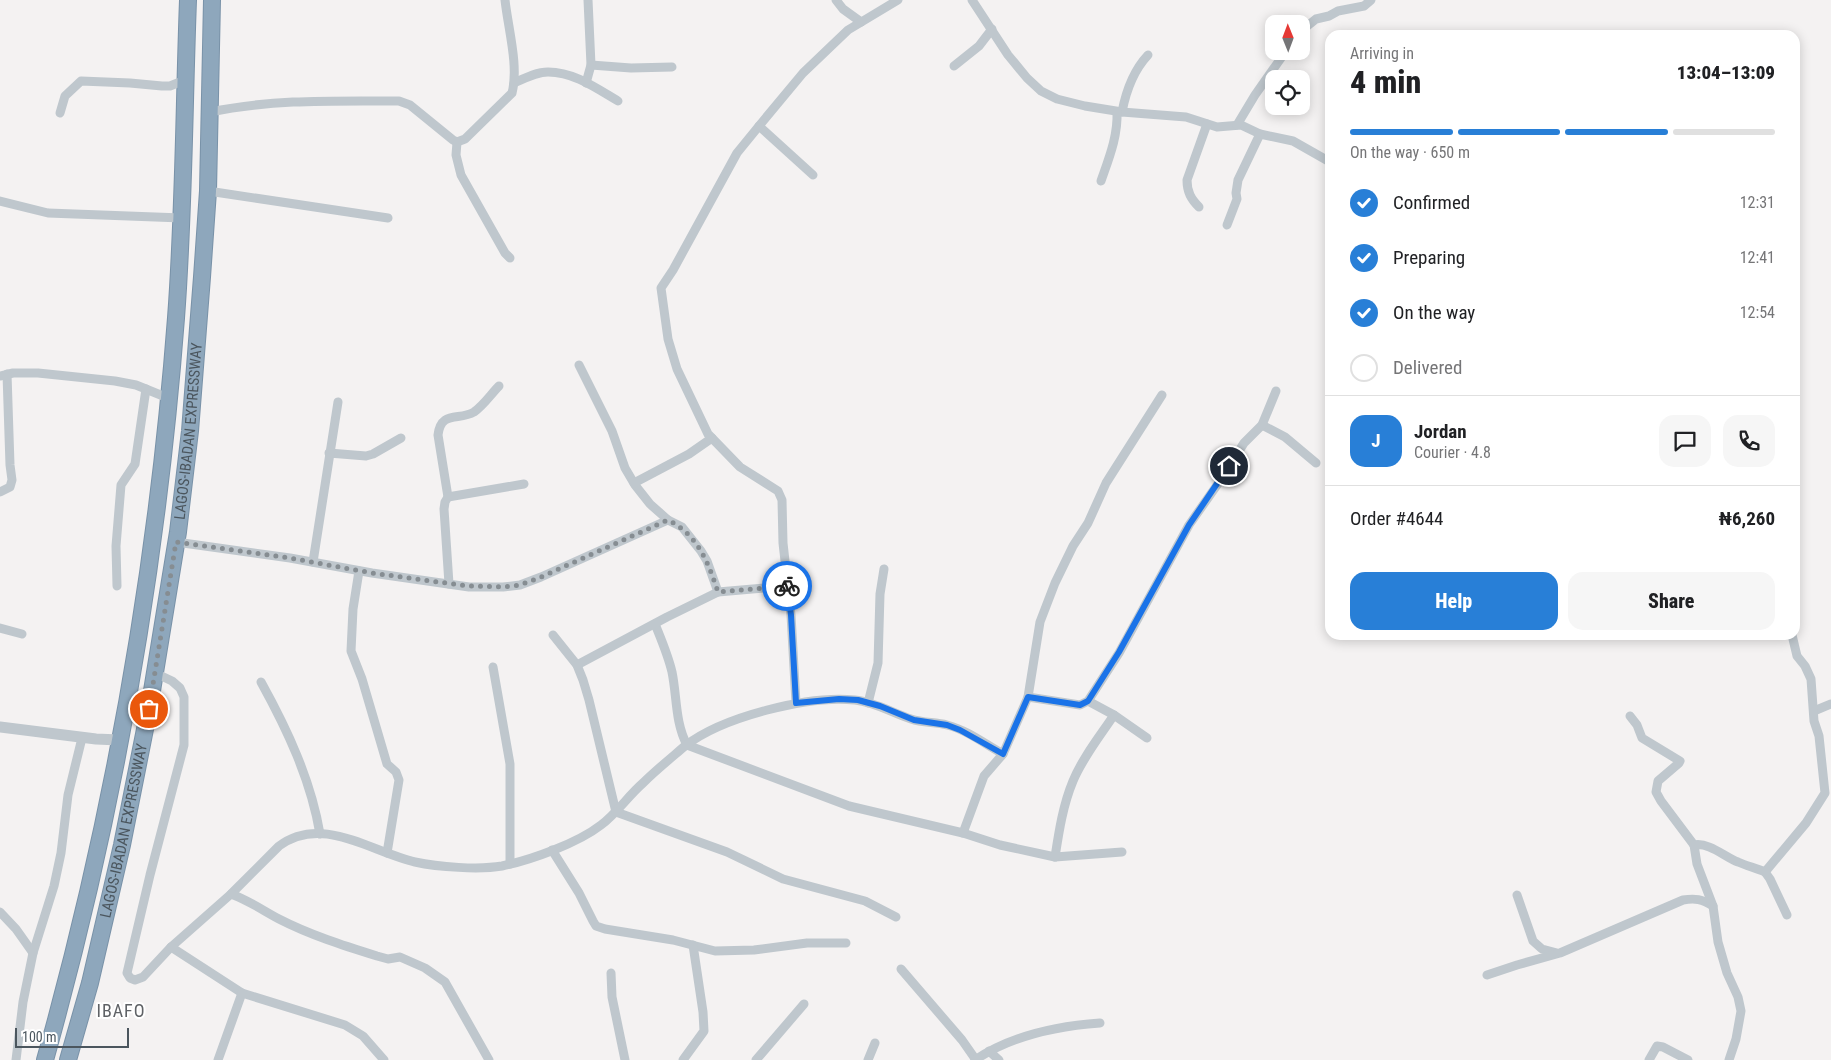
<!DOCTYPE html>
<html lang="en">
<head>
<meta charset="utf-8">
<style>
  :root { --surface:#fff; --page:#f6f6f6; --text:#202124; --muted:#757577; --line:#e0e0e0; --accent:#287fd7 }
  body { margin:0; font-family:"Roboto Condensed",sans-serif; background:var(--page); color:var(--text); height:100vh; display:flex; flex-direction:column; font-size:19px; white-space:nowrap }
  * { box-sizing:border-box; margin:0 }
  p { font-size:16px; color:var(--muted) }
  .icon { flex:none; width:28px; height:28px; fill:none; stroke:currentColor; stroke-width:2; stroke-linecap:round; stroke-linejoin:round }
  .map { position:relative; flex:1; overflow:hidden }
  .panel { position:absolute; left:1325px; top:30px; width:475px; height:610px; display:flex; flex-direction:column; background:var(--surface); border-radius:15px; box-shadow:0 2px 12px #0003 }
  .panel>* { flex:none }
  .needle { width:32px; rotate:359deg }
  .controls { position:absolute; left:1265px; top:15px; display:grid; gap:10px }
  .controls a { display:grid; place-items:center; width:45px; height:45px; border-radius:10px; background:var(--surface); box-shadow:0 2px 12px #0003; font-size:25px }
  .scale { position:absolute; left:15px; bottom:12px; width:114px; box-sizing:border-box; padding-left:5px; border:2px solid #4b565e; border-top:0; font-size:14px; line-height:18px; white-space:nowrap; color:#4b565e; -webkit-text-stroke:4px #fff; paint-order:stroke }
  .pin { position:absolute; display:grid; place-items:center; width:42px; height:42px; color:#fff; margin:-21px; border:2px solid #fff; border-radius:50%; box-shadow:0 1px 5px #0007 }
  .courier { position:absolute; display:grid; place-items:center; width:50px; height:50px; margin:-25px; border:4px solid #1a73e8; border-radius:50%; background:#fff; color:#222; box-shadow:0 1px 6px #0007 }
  .head em { font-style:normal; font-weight:800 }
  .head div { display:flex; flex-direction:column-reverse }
  .head { display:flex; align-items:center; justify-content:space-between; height:85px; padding:0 25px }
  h1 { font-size:32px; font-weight:800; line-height:38px }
  .bar { display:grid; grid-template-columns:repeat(4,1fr); gap:8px 5px; align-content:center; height:60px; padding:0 25px }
  .bar i { height:6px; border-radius:4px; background:var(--line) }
  .bar .on { background:var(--accent) }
  .bar p { grid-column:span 4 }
  .line { display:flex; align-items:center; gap:12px; padding:0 25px; border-top:1px solid var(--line) }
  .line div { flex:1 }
  .round { display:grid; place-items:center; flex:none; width:52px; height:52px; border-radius:15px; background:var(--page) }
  ol { padding:0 25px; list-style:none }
  li { display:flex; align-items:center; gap:15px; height:55px }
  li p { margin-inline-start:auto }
  li .icon { padding:5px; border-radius:50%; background:var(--accent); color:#fff; stroke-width:4 }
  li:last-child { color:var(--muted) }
  li i { width:28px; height:28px; border:2px solid var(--line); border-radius:50% }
  .cta { display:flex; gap:10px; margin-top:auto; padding:10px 25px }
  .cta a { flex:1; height:58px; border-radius:15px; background:var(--accent); color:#fff; font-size:20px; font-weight:800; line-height:58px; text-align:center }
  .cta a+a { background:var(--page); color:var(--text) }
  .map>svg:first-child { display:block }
</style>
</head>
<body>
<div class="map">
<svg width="1831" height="1060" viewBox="0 0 1831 1060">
  <rect width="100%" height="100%" fill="#f4f2f2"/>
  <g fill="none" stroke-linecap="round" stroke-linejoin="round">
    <defs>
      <g id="motorway">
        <path d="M45 1060C113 818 157 568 176 318 184 212 184 106 188 0"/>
        <path id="s1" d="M68 1060 90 983 122 845 149 709 178 532 190 431 202 277 208 191 212 0"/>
      </g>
    </defs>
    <use href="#motorway" stroke="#7992a8" stroke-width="18"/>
    <g stroke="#bfc7cd" stroke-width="9">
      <polyline points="836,0 843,9 861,22"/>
      <polyline points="972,0 1008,55 1027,78 1041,91 1057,99 1085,106 1122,112 1186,117 1217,127 1241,125 1260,134 1293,141 1330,162"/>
      <polyline points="1301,31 1316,19 1329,16 1338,11 1364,6 1371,0"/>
      <polyline points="591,65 631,68 672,67"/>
      <polyline points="954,66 979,46 992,29"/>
      <path d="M514 83C525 78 537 72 548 72 574 72 596 88 618 101"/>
      <polyline points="586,83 591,65 588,0"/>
      <path d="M210 112C272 99 336 101 399 101L410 105 453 140 457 142 465 139 512 93C519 66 508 28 505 0"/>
      <path d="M1122 112C1126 91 1133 71 1148 55"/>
      <polyline points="60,113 65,96 81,81 130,83 162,86 170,86 185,80"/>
      <polyline points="1237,125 1255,95 1286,51"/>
      <polyline points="759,126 813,175"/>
      <polyline points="457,142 456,155 461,175 505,253 510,258"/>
      <path d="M1101 181C1109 158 1118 136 1117 112"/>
      <polyline points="208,191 388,218"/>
      <polyline points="0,201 48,213 182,218"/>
      <path d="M1199 207C1191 199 1187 192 1187 180L1207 124"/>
      <polyline points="1227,225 1237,199 1236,193 1238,180 1260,134"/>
      <polyline points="579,365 612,431 625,468 635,485 650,504 668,520 682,527 701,551 707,561 718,592"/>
      <polyline points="0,376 13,373 38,373 115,381 136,385 168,398"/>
      <polyline points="1262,425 1285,437 1316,463"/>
      <polyline points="329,453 366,456 373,454 401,438"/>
      <polyline points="634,483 689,454 712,438"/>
      <polyline points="0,492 10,487 12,480 10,465 7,374"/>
      <path d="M448 497 438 435C441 410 459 421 474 412 484 405 491 394 499 386"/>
      <polyline points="176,542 290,558 372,573 469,587 503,587 520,585 541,577 668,520"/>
      <polyline points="313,562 338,402"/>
      <polyline points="359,571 353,609 351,651 362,679 387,764 396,772 399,780 387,853"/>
      <polyline points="449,584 444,509 445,502 448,497 524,484"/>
      <polyline points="117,586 116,546 121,485 135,464 146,389"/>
      <path d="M655 624C661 639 668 655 672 672 677 696 675 723 687 745L849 806 963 833 1000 845 1055 857 1122 852"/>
      <polyline points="0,628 22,634"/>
      <polyline points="553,635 577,665 583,680 589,700 616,812"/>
      <polyline points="577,665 667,617 718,592 788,586"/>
      <polyline points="493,667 510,764 510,864"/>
      <path d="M155 673 172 681 180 688 184 697V745L150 875 127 973 130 978 135 980 143 977 171 947 231 894 279 846C322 814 371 852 415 862 438 867 479 870 502 866 531 860 578 843 601 825 617 813 628 796 643 783 656 770 671 758 685 746 722 717 808 695 855 700 875 702 893 713 911 719 923 723 935 722 947 725 967 730 985 744 1003 754"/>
      <path d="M261 682C287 729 311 780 320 834"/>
      <polyline points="1028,697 1080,705 1088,701 1119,653 1189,525 1222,478 1244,443 1262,425 1276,391"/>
      <polyline points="1088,701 1114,715 1147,738"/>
      <polyline points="796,703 791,615 783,543 782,500 778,491 740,467 708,434 677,369 668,339 661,288 673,270 737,153 759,126 803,73 848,30 898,0"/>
      <polyline points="868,703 878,663 880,594 884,569"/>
      <polyline points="1814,711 1831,704"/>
      <polyline points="1630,716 1637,725 1642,738 1680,761 1679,763 1658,781 1656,792 1661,801 1694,845"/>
      <polyline points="616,812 727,852 783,879 865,901 896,917"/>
      <polyline points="963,833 984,776 1003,754 1028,697 1040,622 1055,583 1073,546 1088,523 1106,483 1162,395"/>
      <polyline points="552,850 579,893 593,921 596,926 605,929 673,940 715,951 754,950 807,943 846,943"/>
      <path d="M1055 857C1059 831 1063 805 1073 781 1083 757 1100 736 1114 715"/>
      <polyline points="1765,872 1770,879 1787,915"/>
      <path d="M231 894C250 901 262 910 279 919 310 935 345 946 377 956L388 959 400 957 425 968 445 982 489 1060"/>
      <polyline points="1517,895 1533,941 1542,949 1557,953"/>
      <polyline points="0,912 16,929 33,953"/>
      <polyline points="171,947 242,993 345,1025 363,1036 384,1060"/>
      <polyline points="901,969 962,1040 976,1060"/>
      <polyline points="611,973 612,997 625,1060"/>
      <path d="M1487 975 1517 965 1560 953 1683 900C1695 898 1702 899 1713 906"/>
      <polyline points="989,1051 999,1060"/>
      <polyline points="16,1060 23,1002 33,953 54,886 61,853 68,795 82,738"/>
      <polyline points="218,1060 242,993"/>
      <polyline points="683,1060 704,1031 703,1012 693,945"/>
      <polyline points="756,1060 804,1004"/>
      <polyline points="868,1060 875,1043"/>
      <path d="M975 1060C1011 1036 1057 1026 1100 1023"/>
      <polyline points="1649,1060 1657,1046 1663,1047 1688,1060"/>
      <path d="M1729 1060 1736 1039 1741 1011 1738 997 1727 973 1718 942 1713 906 1697 864 1694 845C1709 842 1725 857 1738 862 1747 866 1756 868 1765 872L1806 823 1825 793 1819 736 1814 721 1811 679 1805 666 1797 656 1792 635"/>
    </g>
    <polyline stroke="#bfc7cd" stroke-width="11" points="0,727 96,739 119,740"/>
    <use href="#motorway" stroke="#8ea7bc" stroke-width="16"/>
  </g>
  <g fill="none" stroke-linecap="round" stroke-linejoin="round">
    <path stroke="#868d92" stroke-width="5" stroke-dasharray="0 9" d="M149 709 176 542 290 558 372 573 468 586 503 587 520 585 541 577 668 520C698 535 708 562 718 592L787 586"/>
    <polyline stroke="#1a73e8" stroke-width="6" points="787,586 791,615 796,703 839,699 858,700 880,706 914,720 947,725 960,730 1003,754 1028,697 1080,705 1088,701 1119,652 1189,525 1229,466"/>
  </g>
  <g text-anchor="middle" stroke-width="4" stroke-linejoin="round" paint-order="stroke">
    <g font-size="15" fill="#4b565e" stroke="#fff">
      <text dy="5" stroke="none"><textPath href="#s1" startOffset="641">LAGOS-IBADAN EXPRESSWAY</textPath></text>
      <text dy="5" stroke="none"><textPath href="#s1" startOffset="236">LAGOS-IBADAN EXPRESSWAY</textPath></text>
    </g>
    <g font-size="18" letter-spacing="1" fill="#5f6266" stroke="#fff">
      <text x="121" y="1017">IBAFO</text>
    </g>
  </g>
</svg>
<div class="controls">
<a><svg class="needle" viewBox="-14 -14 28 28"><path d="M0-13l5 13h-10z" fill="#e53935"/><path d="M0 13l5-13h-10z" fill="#757577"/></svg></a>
<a><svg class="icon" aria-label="locate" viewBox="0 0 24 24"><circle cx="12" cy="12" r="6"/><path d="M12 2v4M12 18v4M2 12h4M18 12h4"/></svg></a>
</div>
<div class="scale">100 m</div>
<div class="pin" style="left:149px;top:709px;background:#ea580c"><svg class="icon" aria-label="bag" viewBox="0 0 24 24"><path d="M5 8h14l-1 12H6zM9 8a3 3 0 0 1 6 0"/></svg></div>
<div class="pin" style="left:1229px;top:466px;background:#1f2937"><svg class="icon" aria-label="home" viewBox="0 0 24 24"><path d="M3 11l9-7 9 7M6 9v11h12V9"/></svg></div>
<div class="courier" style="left:787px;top:586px"><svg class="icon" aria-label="bike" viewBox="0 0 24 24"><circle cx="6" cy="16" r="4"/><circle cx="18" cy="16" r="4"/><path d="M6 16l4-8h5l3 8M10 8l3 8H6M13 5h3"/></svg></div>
<section class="panel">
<div class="head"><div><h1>4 min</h1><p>Arriving in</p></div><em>13:04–13:09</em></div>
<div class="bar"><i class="on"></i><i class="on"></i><i class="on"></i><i></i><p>On the way · 650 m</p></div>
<ol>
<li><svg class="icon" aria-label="check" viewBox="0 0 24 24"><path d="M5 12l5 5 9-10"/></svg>Confirmed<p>12:31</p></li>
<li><svg class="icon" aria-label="check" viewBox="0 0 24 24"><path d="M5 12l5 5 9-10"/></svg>Preparing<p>12:41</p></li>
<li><svg class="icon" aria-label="check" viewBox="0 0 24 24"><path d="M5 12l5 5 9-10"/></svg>On the way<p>12:54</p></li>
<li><i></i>Delivered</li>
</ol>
<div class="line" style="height:90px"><b class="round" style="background:var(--accent);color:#fff">J</b><div><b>Jordan</b><p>Courier · 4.8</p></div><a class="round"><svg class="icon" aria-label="chat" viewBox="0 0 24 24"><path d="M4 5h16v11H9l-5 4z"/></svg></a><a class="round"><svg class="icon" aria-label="phone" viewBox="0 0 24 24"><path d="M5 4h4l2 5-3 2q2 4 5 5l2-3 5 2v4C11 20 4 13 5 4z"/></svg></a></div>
<div class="line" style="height:65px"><div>Order #4644</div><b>₦6,260</b></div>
<div class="cta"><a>Help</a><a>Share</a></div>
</section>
</div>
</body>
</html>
